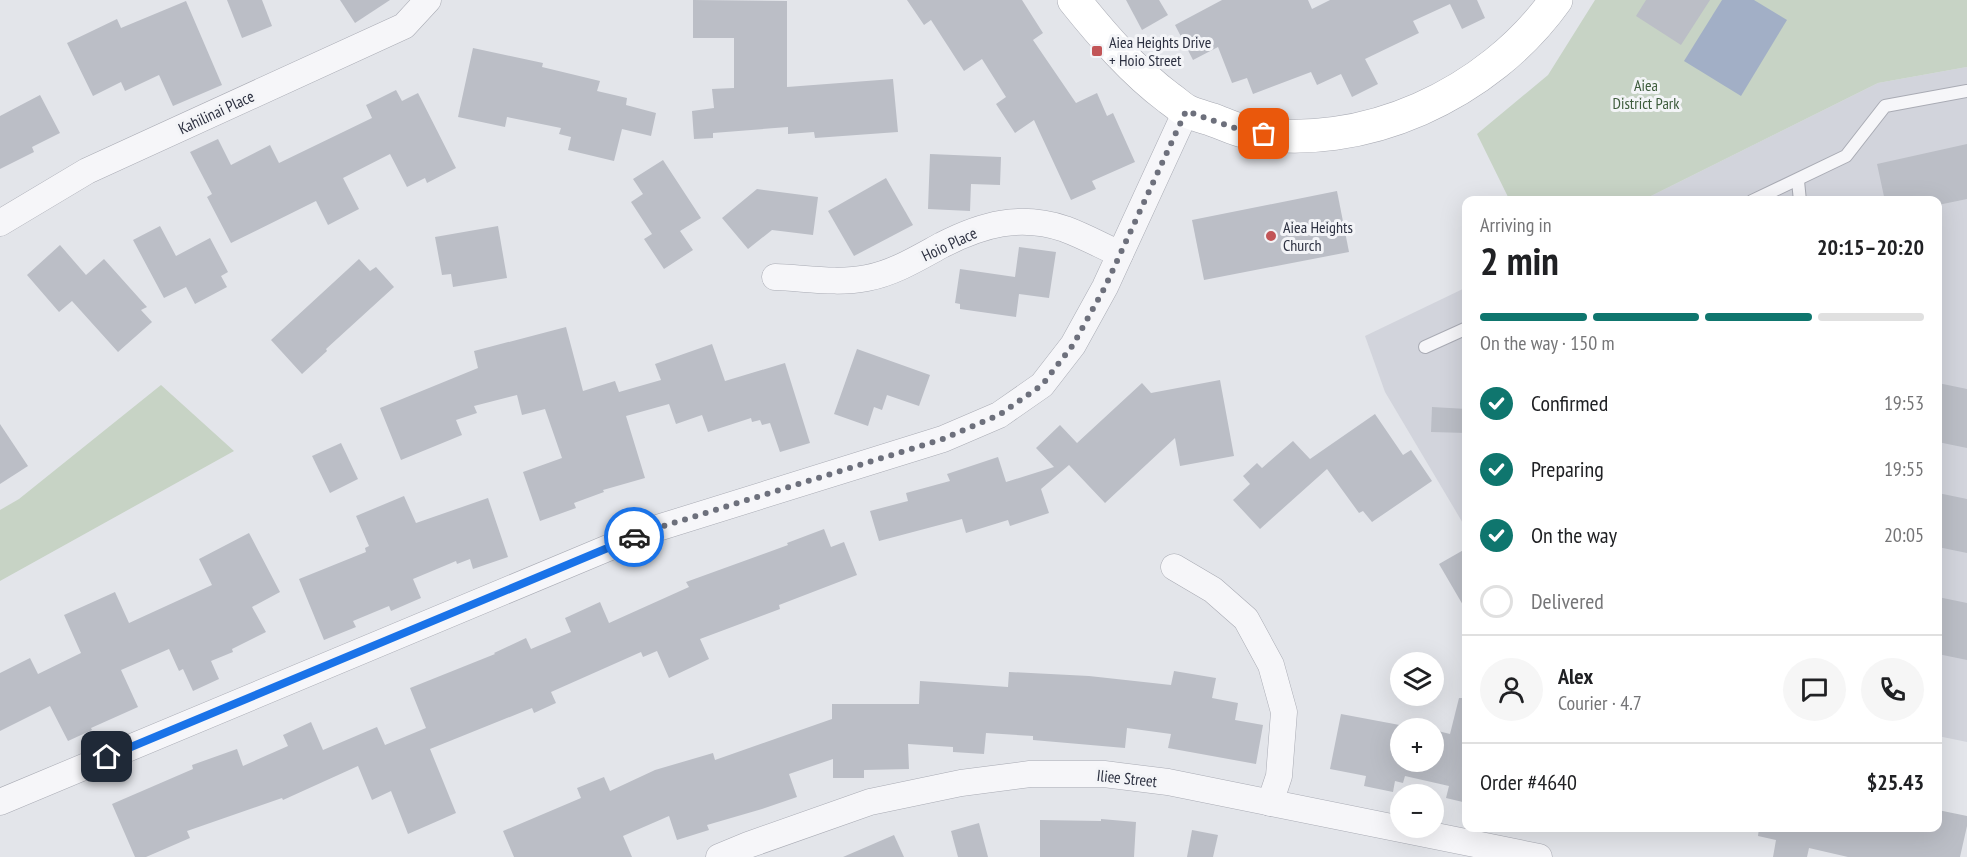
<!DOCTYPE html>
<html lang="en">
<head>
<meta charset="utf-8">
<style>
  :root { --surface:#fff; --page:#f6f6f6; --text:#202124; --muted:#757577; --line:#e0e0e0; --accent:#0f766e }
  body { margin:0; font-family:"PT Sans Narrow",sans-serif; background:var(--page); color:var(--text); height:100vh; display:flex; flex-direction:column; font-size:22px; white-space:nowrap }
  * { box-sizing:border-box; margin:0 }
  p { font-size:20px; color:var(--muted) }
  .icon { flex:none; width:33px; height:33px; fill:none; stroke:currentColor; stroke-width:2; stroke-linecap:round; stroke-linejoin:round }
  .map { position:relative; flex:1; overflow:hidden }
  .details { position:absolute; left:1462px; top:196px; width:480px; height:636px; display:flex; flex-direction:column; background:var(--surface); border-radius:12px; box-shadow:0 6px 24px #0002 }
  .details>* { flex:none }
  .buttons { position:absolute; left:1390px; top:652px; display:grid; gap:12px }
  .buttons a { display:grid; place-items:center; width:54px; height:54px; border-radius:50%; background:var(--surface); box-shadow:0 6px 24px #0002; font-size:30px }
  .pin { position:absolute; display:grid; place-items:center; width:51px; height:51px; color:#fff; margin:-26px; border-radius:12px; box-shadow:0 3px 9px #0006 }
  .courier { position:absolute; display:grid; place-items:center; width:60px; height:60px; margin:-30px; border:4px solid #1a73e8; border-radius:50%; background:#fff; color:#222; box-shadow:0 2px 8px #0007 }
  .overview em { font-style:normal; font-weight:700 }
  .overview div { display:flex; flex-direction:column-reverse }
  .overview { display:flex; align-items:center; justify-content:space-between; height:102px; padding:0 18px }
  h1 { font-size:39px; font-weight:700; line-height:45px }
  .bar { display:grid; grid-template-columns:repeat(4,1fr); gap:9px 6px; align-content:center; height:72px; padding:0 18px }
  .bar i { height:8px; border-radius:4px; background:var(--line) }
  .bar .selected { background:var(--accent) }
  .bar p { grid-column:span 4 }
  .line { display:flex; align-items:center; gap:15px; padding:0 18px; border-top:2px solid var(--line) }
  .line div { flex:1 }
  .round { display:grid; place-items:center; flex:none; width:63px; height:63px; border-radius:32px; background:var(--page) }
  ol { padding:0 18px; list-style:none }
  li { display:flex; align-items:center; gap:18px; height:66px }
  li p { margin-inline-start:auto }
  li .icon { padding:6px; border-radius:50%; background:var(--accent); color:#fff; stroke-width:4 }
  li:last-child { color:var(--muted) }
  li i { width:33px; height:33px; border:3px solid var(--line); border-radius:50% }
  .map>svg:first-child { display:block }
</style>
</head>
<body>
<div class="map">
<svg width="1967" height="857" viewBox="0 0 1967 857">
  <rect width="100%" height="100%" fill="#e3e5ea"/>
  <g fill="#d2d4dc">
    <polygon points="1967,67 1967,742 1938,736 1938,201 1641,201 1878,83"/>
    <polygon points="1467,287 1467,530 1385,392 1365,336"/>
  </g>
  <g fill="#c7d3c5">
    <polygon points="1595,0 1967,0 1967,67 1878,83 1641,201 1510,201 1477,134 1548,75"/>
    <polygon points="161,385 234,451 0,581 0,510 19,499"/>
  </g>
  <polygon fill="#a2afc6" points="1722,0 1754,0 1787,20 1741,96 1684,61"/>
  <g fill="#bbbec6">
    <polygon points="227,0 262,0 272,26 242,38"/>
    <polygon points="340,0 390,0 355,23"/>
    <polygon points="693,0 787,1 787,87 893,79 898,132 815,138 814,132 788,134 788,127 713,133 713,138 694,139 692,111 714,108 712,89 734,88 734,38 693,38"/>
    <polygon points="907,0 1022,0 1043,33 1033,40 1076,103 1097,93 1107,116 1113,113 1135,162 1092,181 1096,189 1071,200 1034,120 1015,133 996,104 1006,97 982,59 964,71 931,20 924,25"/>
    <polygon points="1126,0 1159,0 1168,15 1142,30"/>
    <polygon points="1222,0 1308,0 1312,9 1330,0 1477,0 1485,18 1462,29 1450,4 1413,21 1419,33 1365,59 1378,84 1352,97 1341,74 1317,85 1311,72 1253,94 1247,78 1232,83 1218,47 1193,60 1175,25"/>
    <polygon points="1646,0 1710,0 1681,45 1636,16"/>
    <polygon points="186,1 222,85 173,106 159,75 125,91 121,82 93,96 67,43 117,19 121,28"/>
    <polygon points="473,48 543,63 542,67 600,81 597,91 627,98 626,105 656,113 651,136 622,129 614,161 568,150 571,137 559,134 561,128 507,117 505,127 458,117"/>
    <polygon points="396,90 402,101 418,93 456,168 427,183 425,178 407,187 390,154 343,178 359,209 328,225 316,201 231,243 207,197 212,194 190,152 218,139 231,165 270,145 279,163 372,118 366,105"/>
    <polygon points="40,95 60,133 32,147 34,152 0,169 0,116"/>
    <polygon points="1967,144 1967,199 1938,205 1938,201 1885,201 1877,164"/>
    <polygon points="930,154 1001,157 1000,185 971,184 970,211 928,209"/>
    <polygon points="663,160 701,218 680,231 693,250 664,269 644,239 652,234 631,202 643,194 633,179"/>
    <polygon points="886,178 913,225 854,256 828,211"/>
    <polygon points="757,189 818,197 813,235 772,230 748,249 722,218"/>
    <polygon points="1337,191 1349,252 1204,280 1192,220"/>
    <polygon points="160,226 176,256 210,238 228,272 221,276 227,287 195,304 186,287 164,298 133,240"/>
    <polygon points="498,226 507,278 453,287 451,274 442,275 435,237"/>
    <polygon points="60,245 86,275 104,259 147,307 141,310 152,322 118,352 72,301 59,312 27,275"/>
    <polygon points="1019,247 1056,252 1049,298 1019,294 1016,317 960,309 960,304 955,303 960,269 1015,277"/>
    <polygon points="359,259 370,271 376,267 394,287 326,349 327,351 302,374 271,340"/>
    <polygon points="566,327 583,391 615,381 619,392 661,380 655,364 712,344 725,381 785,363 810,443 780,452 770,423 762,425 760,420 752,422 751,418 708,432 702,415 676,424 669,404 626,416 645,478 603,490 604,492 574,503 576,508 540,521 523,472 562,458 545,409 522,415 517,395 474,406 477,413 456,420 462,435 401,460 380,408 478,368 474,351"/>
    <polygon points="857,349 930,375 919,406 887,395 882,410 874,407 868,426 834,414"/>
    <polygon points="1220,380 1234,456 1180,466 1175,438 1105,503 1069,465 1041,489 1049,513 1010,526 1008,520 966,533 962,519 879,541 870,511 908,501 906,493 950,481 947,474 998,457 1006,482 1054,467 1036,448 1060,425 1077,443 1142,383 1151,393"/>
    <polygon points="1938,383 1967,389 1967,448 1938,442"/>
    <polygon points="1432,407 1467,409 1467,433 1431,432"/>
    <polygon points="1375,414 1403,455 1411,450 1432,481 1372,522 1363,511 1359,513 1327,469 1260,529 1233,500 1250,484 1243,476 1257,463 1262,468 1293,441 1310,459"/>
    <polygon points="0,424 28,466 0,484"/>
    <polygon points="341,443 358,479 330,493 312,456"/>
    <polygon points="1938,493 1967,499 1967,553 1938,547"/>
    <polygon points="404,496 416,523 488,498 508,557 473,569 470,559 457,564 456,561 413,579 421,598 391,611 389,606 353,621 356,627 324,640 299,579 366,552 365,548 369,546 356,516"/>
    <polygon points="824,529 831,547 844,542 857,575 779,605 780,609 700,639 709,659 669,678 657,651 643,657 641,652 551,692 556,703 534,713 532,708 430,749 456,813 408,834 391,791 372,800 358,766 283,800 282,798 187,831 190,838 146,857 135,857 112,804 193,769 192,765 237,749 243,766 288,746 283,735 311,722 323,750 377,727 385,745 426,728 410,688 495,654 494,653 526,638 531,649 571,632 565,618 600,602 609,623 689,587 686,582 788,545 787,543"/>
    <polygon points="249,533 280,592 252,607 266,632 232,649 233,652 211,661 219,679 193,691 183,669 179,671 169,649 121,670 138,707 91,728 92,730 68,741 50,706 0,731 0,673 30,658 38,674 81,653 64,615 115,592 129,623 212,585 199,559"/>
    <polygon points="1467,548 1467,612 1439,564"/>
    <polygon points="1938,597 1967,603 1967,660 1938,654"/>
    <polygon points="1174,671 1216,678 1212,698 1238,703 1235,720 1263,725 1256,764 1168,748 1171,734 1127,728 1125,748 1033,740 1033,736 986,733 984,754 953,752 953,747 908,744 909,769 864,770 864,778 833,778 833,759 789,774 797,797 762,809 707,825 709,830 677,840 669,816 623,836 632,857 514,857 503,831 581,798 577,788 604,777 610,791 655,770 713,753 715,760 832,719 832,704 919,704 920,681 1008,687 1009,672 1089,676 1171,685"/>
    <polygon points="1459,698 1467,698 1467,803 1446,798 1449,786 1405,776 1403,783 1395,781 1393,792 1364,786 1366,776 1330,769 1341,714 1421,729 1401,729 1401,762 1434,762 1434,730 1450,734"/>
    <polygon points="1938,810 1967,816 1967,826 1960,857 1848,857 1809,848 1807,857 1773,857 1776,840 1758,836 1759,828 1938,828"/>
    <polygon points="1101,819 1136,822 1134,857 1040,857 1040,820 1101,821"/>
    <polygon points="979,823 988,857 958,857 951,831"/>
    <polygon points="1192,830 1218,835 1213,857 1187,857"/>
    <polygon points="894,835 904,857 843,857"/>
  </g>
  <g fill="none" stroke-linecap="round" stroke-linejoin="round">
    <defs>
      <g id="lane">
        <polyline points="1798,181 1800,201"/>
        <polyline points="1752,201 1846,156 1885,106 1967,91"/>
        <polyline points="1425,347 1467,328"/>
      </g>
      <g id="street">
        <polyline points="0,223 87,171 404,26 428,0"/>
        <path d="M775 277C805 278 837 284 867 278 894 273 918 258 942 245 983 224 1020 214 1065 229 1084 236 1102 246 1120 254"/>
        <polyline points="1174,567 1213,590 1246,619 1271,665 1284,712 1279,776 1270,803"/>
        <polyline points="0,802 651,530 943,439 999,415 1042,385 1073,345 1105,287 1186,111"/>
        <polyline points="719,857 748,845 870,802 961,783 1030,774 1104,774 1168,782 1539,857"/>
      </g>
      <path id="secondary" d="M1074 0C1102 35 1133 71 1169 98 1175 102 1181 108 1187 111 1195 115 1204 117 1213 120 1224 124 1236 130 1247 132 1363 153 1489 94 1556 0"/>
    </defs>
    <use href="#lane" stroke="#a9abb4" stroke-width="14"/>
    <use href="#street" stroke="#a9abb4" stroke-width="27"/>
    <use href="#secondary" stroke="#a9abb4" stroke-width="34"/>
    <use href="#lane" stroke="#f6f6f9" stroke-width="12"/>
    <use href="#street" stroke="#f6f6f9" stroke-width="26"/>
    <use href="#secondary" stroke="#fff" stroke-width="33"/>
  </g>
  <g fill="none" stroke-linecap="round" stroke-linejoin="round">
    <polyline stroke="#6d707c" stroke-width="6" stroke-dasharray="0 10.8" points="634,537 651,530 943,439 999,415 1042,385 1073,345 1105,287 1186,111 1246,132 1264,134"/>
    <polyline stroke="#1a73e8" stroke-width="8" points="107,757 634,537"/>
  </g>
  <g fill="#c25557" stroke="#f3f4f7" stroke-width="2">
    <rect x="1091" y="45" width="12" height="12" rx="3"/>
    <circle cx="1271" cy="236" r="6"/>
  </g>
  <g text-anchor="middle" stroke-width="6" stroke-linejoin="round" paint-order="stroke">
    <g font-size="16" fill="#2d3141" stroke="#f3f4f7" text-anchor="start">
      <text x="1109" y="48">Aiea Heights Drive<tspan x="1109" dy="18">+ Hoio Street</tspan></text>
      <text x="1283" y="233">Aiea Heights<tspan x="1283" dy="18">Church</tspan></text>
    </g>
    <g font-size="16" fill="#3d5b3b" stroke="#f3f4f7">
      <text x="1646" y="91">Aiea<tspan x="1646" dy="18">District Park</tspan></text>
    </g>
    <g font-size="16" fill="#2d3141" stroke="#f3f4f7">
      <text transform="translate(216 112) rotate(-25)" y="6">Kahilinai Place</text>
      <text transform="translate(949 244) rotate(-25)" y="6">Hoio Place</text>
      <text transform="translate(1127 778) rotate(6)" y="6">Iliee Street</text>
    </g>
  </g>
</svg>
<div class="buttons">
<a><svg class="icon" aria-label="layers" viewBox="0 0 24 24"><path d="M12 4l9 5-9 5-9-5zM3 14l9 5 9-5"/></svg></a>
<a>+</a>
<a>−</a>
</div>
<div class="pin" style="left:1264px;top:134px;background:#ea580c"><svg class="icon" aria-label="bag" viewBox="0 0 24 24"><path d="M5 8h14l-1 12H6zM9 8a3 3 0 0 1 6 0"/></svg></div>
<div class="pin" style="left:107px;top:757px;background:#1f2937"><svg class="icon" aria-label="home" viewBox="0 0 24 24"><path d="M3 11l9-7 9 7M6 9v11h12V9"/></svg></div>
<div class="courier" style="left:634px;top:537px"><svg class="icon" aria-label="car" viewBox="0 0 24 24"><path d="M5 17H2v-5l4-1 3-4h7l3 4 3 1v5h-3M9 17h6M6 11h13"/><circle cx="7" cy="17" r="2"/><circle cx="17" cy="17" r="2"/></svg></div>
<section class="details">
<div class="overview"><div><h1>2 min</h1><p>Arriving in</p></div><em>20:15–20:20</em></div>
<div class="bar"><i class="selected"></i><i class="selected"></i><i class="selected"></i><i></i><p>On the way · 150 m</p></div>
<ol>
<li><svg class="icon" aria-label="check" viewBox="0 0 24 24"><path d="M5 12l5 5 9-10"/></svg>Confirmed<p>19:53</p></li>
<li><svg class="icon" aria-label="check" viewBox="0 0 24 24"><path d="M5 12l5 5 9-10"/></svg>Preparing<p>19:55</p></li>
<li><svg class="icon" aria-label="check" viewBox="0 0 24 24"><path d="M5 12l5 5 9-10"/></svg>On the way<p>20:05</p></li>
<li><i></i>Delivered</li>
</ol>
<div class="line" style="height:108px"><a class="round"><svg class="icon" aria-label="person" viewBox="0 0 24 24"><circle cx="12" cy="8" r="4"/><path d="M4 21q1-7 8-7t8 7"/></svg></a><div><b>Alex</b><p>Courier · 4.7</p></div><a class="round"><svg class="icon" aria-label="chat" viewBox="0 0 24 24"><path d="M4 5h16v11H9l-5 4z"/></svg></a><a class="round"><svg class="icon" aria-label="phone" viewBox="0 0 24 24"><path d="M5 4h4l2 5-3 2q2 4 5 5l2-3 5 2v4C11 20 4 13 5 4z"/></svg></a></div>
<div class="line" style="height:78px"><div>Order #4640</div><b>$25.43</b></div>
</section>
</div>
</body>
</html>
